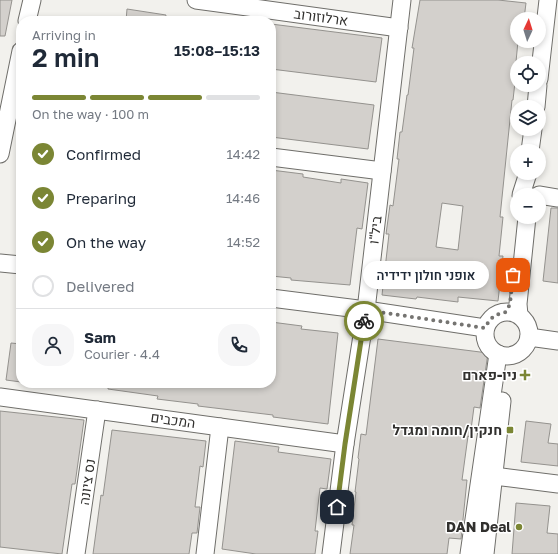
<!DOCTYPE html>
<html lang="en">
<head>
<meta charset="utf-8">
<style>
  :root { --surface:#fff; --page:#f6f6f7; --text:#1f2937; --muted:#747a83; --line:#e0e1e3; --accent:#7b8634 }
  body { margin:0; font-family:"Golos Text",Heebo,sans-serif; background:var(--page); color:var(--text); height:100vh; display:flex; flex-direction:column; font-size:15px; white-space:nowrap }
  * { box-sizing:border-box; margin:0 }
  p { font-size:13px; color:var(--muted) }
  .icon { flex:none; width:22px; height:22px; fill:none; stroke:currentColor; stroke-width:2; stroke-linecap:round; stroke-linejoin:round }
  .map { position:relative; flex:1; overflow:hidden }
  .sheet { position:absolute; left:16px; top:16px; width:260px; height:372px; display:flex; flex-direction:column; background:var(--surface); border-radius:16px; box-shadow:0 2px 6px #0003 }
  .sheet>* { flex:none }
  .needle { width:26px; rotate:4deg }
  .tools { position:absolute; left:510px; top:12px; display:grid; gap:8px }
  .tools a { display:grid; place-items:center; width:36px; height:36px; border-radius:50%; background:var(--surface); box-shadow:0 2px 6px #0003; font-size:20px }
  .pin { position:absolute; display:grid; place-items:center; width:34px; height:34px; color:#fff; margin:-17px; border-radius:8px; box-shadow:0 2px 6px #0006 }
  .courier { position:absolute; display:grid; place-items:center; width:40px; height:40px; margin:-20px; border:3px solid #7b8634; border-radius:50%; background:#fff; color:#222; box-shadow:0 1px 5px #0007 }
  .bubble { position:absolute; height:28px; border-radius:14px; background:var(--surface); box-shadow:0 2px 6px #0003; font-size:13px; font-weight:600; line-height:28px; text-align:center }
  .overview em { font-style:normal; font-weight:600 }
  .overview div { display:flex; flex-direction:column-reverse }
  .overview { display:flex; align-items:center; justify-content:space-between; height:68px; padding:0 16px }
  h1 { font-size:26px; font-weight:600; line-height:30px }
  .bar { display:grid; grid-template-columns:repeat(4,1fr); gap:6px 4px; align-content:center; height:48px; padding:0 16px }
  .bar i { height:5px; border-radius:3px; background:var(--line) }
  .bar .current { background:var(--accent) }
  .bar p { grid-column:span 4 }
  .line { display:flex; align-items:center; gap:10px; padding:0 16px; border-top:1px solid var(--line) }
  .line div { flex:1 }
  .round { display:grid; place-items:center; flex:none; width:42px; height:42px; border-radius:16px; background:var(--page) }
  ol { padding:0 16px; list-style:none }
  li { display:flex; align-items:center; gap:12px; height:44px }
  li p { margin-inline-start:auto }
  li .icon { padding:4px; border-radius:50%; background:var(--accent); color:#fff; stroke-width:4 }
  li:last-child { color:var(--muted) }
  li i { width:22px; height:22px; border:2px solid var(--line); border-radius:50% }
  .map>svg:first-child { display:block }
</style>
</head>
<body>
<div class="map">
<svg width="558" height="554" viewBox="0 0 558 554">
  <rect width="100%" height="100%" fill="#f2f1ed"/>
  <g fill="#d3d0cc" stroke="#94928e" fill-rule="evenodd">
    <polygon points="0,0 12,0 5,36 0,36"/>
    <path d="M420 0H498L526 3 524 19H517V41H518L515 72 516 73 513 100H512L500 217H503L499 256H503L498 301 458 297V302L417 297 416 299 382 295 389 234H386L390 205 393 206 399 159H397L400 132H402L407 95H408L414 48H412ZM442 203 463 206 458 250 436 247Z"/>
    <polygon points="127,9 166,15 165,21 126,21"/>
    <polygon points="271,24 382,38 376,82 271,69"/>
    <polygon points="271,92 374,105 368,149 271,137"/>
    <polygon points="271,170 303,174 303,177 341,183 341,179 368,183 362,229 357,228 350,285 291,280 291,278 271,276"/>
    <polygon points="551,208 558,208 558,283 543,281"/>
    <polygon points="271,322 302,326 301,329 338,333 328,424 273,417 273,415 198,406 198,404 157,399 158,396 108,389 108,383 271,383"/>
    <polygon points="378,339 488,353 480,408 474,407 470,437 468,436 462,480 467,480 461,539 449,538 447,554 350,554 354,525 352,525 356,492 355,492 359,459 358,458 361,434 366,435"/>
    <polygon points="11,343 21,344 21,382 6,380"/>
    <polygon points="0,411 84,420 75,484 72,484 62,554 0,547"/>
    <polygon points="526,421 551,424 548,443 558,444 558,466 521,462"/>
    <polygon points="112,430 206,441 203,467 200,466 195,507 200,507 197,533 192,533 189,554 93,554 101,495 103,496"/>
    <polygon points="235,441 279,447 278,452 331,459 327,489 320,488 315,531 318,531 315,554 256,554 222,549"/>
    <polygon points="516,503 550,506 547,533 558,534 558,554 512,554"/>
  </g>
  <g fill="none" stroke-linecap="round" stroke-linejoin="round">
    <defs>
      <g id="minor">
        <polyline points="196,0 399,28"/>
        <polyline points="27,21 32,0"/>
        <polyline points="539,79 548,0"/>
        <polyline points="536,107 538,85"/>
        <polyline points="530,151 533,129"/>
        <polyline points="0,154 21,51"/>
        <polyline points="271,157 382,171"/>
        <polyline points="521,195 528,173"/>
        <polyline points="539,195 558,198"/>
        <polyline points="0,263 21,265"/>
        <polyline points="271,298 366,310 485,328"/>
        <circle cx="507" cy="334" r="22"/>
        <polyline points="519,315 518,304 527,217"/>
        <polyline points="529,337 558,341"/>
        <polyline points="0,397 345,444"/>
        <polyline points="494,476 558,484"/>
        <polyline points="76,554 97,410"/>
        <polyline points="205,554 220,427"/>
        <polyline points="331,554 345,444 366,310 402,0"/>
        <polyline points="469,554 498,354"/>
        <polyline points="485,554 502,401"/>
      </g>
    </defs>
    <use href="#minor" stroke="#6f6e6a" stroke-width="19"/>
    <use href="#minor" stroke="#fff" stroke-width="17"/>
  </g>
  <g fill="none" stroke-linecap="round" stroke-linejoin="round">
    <path stroke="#757471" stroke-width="4" stroke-dasharray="0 7.2" d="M364 321 366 310 485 328C490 318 495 314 506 312L510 304 513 275"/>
    <polyline stroke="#7b8634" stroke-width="5" points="337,507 345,444 364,321"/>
  </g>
  <g fill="#7b8634" stroke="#fff" stroke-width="1.5">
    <path d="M523 369h4v4h4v4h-4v4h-4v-4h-4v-4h4z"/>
    <rect x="506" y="426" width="8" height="8" rx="2"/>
    <circle cx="519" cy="527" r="4"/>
  </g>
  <g text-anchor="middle" stroke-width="3" stroke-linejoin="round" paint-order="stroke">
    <g font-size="14" fill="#31302e" stroke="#fff">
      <text transform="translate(321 17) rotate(8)" y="5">ארלוזורוב</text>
      <text transform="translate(375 230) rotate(-83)" y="5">ביל"ו</text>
      <text transform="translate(173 420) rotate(8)" y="5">המכבים</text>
      <text transform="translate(87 482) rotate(-82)" y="5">נס ציונה</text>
    </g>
    <g font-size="14" font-weight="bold" fill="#31302e" stroke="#fff" text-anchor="end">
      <text x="517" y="380">ניו-פארם</text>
      <text x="502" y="435">חנקין/חומה ומגדל</text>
      <text x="511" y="532">DAN Deal</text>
    </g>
  </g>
</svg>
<div class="tools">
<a><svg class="needle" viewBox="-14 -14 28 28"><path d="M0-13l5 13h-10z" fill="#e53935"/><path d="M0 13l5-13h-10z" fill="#747a83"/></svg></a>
<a><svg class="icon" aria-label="locate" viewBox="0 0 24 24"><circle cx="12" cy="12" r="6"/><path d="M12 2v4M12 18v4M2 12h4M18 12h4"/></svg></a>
<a><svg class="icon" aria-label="layers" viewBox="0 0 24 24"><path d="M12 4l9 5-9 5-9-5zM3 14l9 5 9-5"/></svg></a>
<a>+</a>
<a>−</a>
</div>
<div class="pin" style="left:513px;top:275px;background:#ea580c"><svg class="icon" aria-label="bag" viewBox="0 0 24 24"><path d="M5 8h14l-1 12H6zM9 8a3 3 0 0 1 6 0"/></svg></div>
<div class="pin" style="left:337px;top:507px;background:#1f2937"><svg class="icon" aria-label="home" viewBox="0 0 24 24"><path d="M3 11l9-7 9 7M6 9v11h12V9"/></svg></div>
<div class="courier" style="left:364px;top:321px"><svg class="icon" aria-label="bike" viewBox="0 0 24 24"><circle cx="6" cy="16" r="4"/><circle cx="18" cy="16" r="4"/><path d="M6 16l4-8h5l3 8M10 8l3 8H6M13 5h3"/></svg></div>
<div class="bubble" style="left:363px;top:261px;width:126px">אופני חולון ידידיה</div>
<section class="sheet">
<div class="overview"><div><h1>2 min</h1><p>Arriving in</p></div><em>15:08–15:13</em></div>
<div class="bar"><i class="current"></i><i class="current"></i><i class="current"></i><i></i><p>On the way · 100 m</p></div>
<ol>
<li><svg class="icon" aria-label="check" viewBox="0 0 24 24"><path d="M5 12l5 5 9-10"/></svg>Confirmed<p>14:42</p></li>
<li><svg class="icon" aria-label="check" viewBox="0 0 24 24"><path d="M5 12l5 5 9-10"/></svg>Preparing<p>14:46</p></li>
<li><svg class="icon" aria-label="check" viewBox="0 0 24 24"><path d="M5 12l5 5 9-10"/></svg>On the way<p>14:52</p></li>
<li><i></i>Delivered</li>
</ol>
<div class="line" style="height:72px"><a class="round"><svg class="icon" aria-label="person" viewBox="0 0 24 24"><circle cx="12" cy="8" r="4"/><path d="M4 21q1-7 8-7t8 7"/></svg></a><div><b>Sam</b><p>Courier · 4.4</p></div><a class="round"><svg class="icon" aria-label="phone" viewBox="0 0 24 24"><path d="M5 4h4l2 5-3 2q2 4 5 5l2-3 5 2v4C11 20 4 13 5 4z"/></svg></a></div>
</section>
</div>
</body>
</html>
